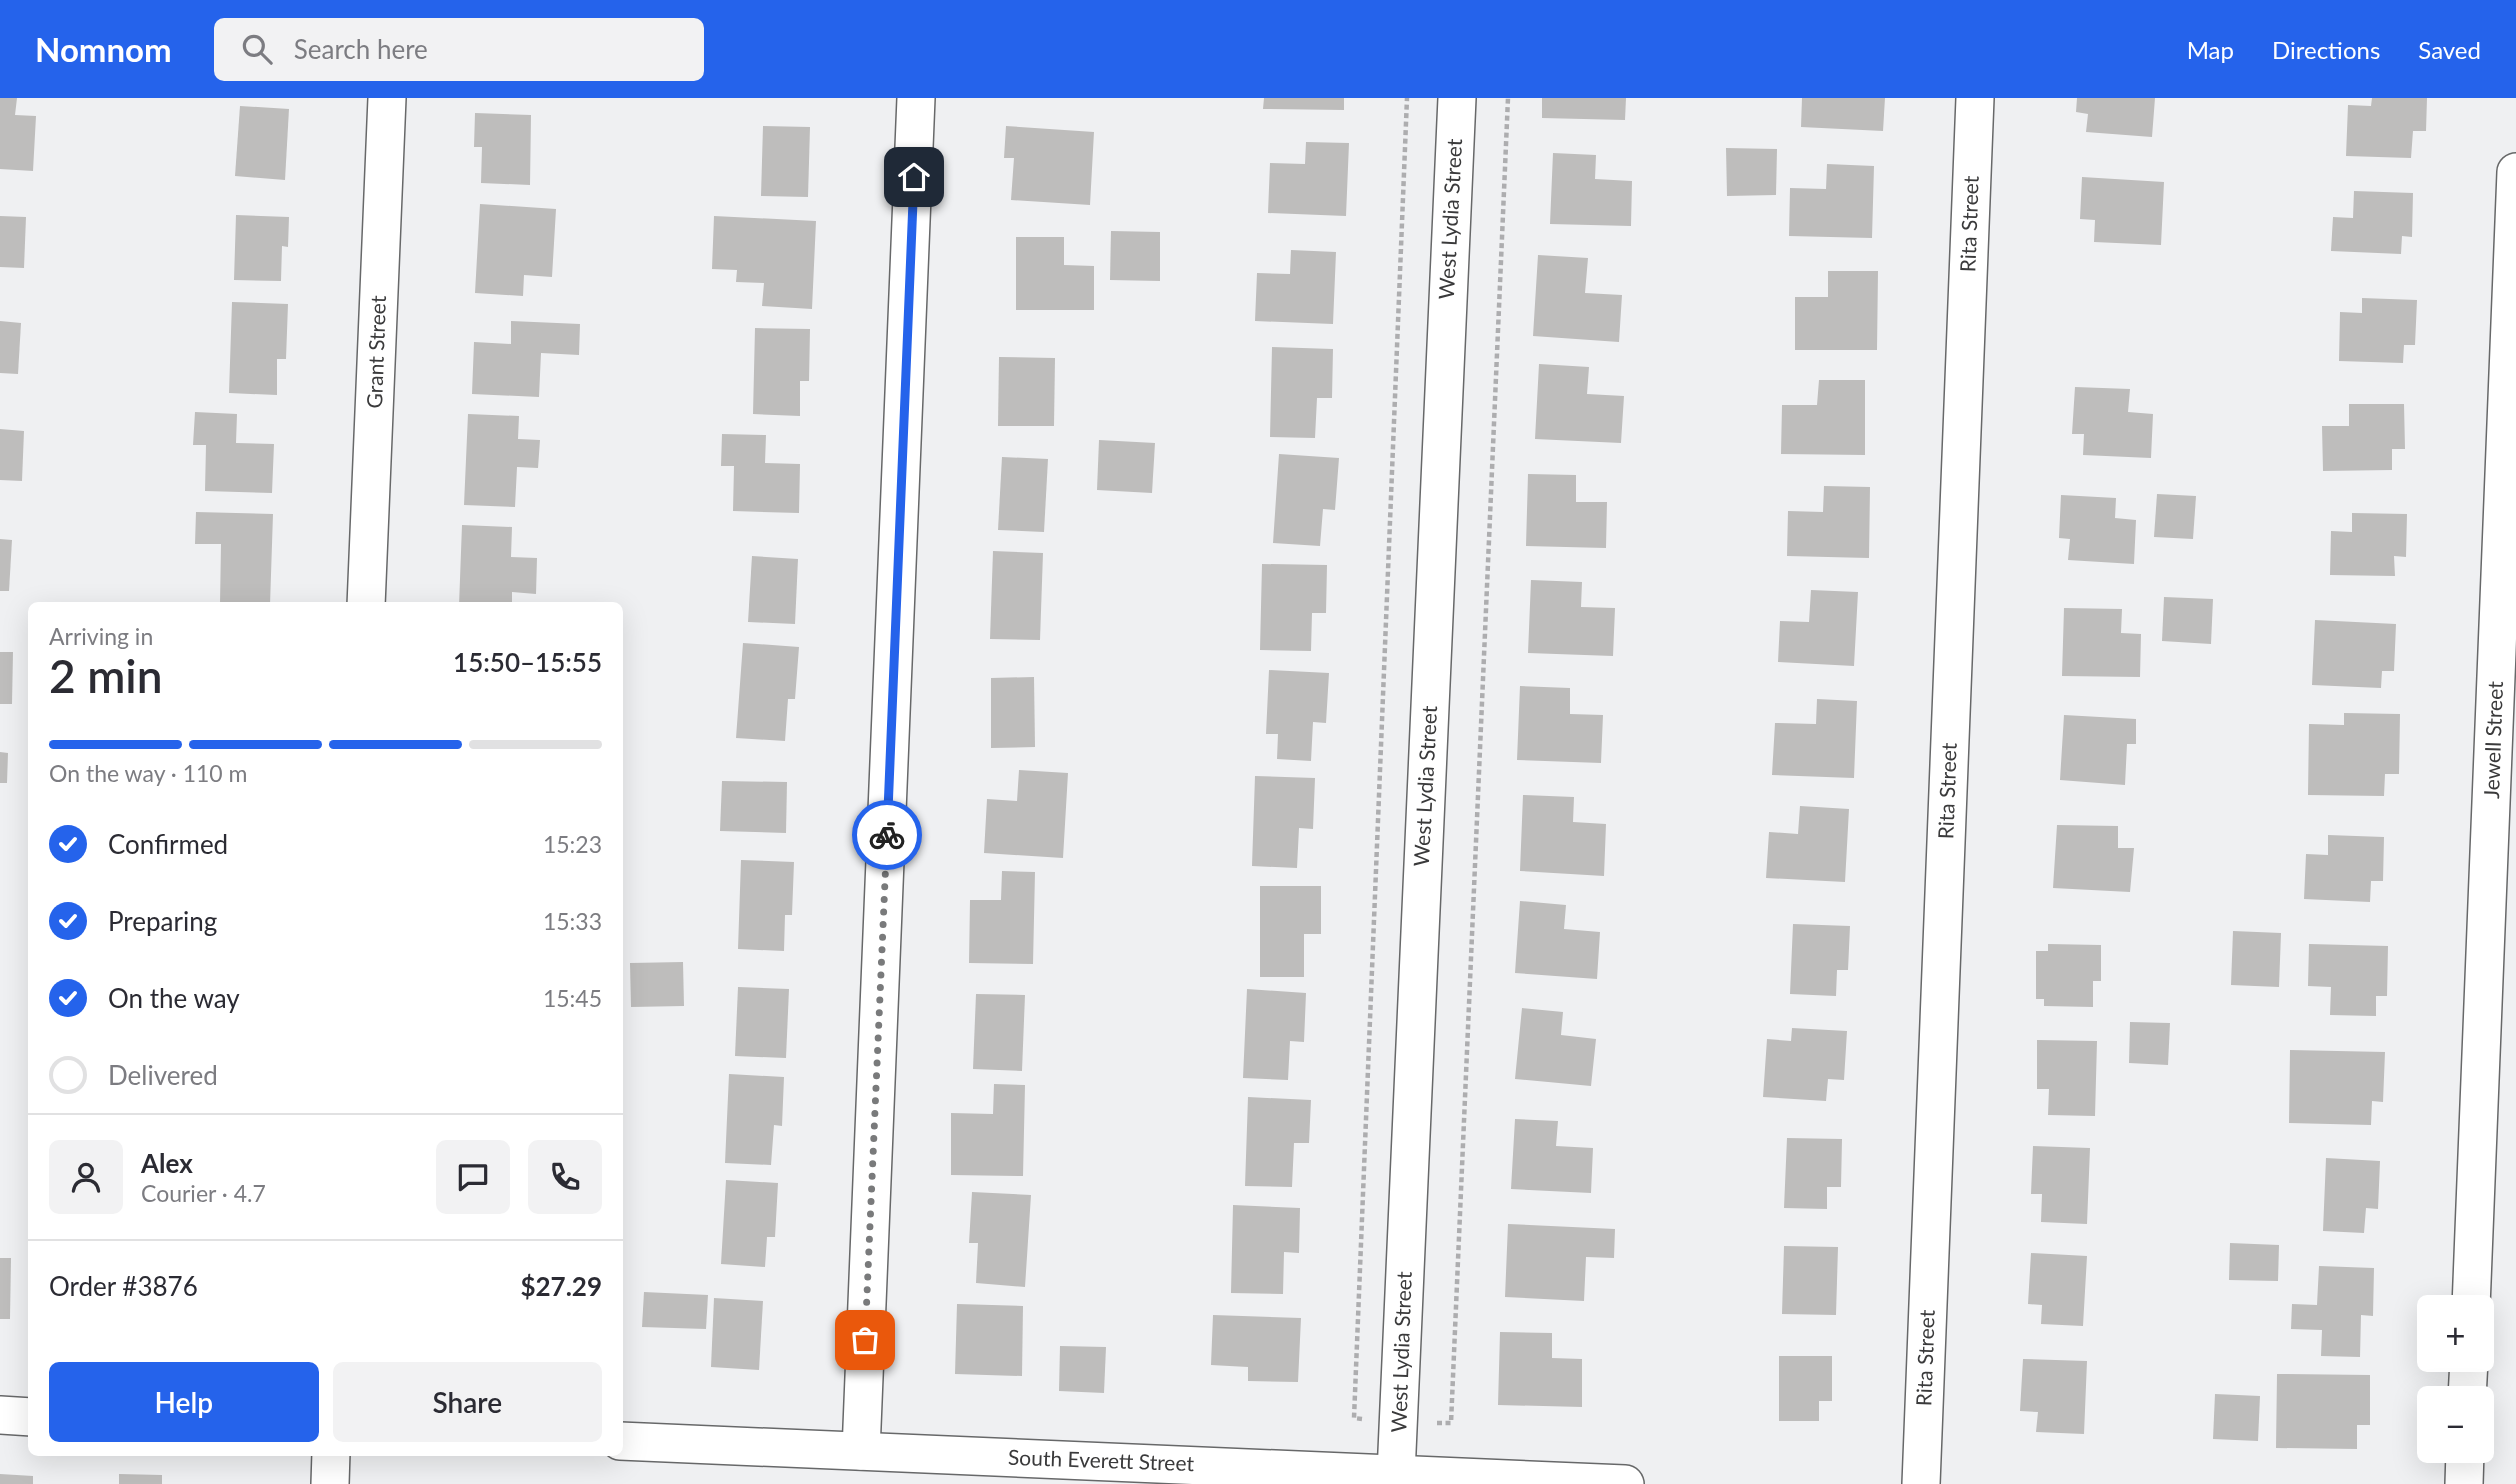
<!DOCTYPE html>
<html lang="en">
<head>
<meta charset="utf-8">
<style>
  :root { --surface:#fff; --page:#f2f2f3; --text:#2b2b33; --muted:#7c7c81; --line:#e1e1e2; --accent:#2563eb }
  body { margin:0; font-family:Lato,sans-serif; background:var(--page); color:var(--text); height:100vh; display:flex; flex-direction:column; font-size:26px; white-space:nowrap }
  * { box-sizing:border-box; margin:0 }
  p { font-size:23px; color:var(--muted) }
  .icon { flex:none; width:38px; height:38px; fill:none; stroke:currentColor; stroke-width:2; stroke-linecap:round; stroke-linejoin:round }
  .map { position:relative; flex:1; overflow:hidden }
  .sheet { position:absolute; left:28px; top:504px; width:595px; height:854px; display:flex; flex-direction:column; background:var(--surface); border-radius:10px; box-shadow:0 7px 28px #0002 }
  .sheet>* { flex:none }
  .tools { position:absolute; left:2417px; top:1197px; display:grid; gap:14px }
  .tools a { display:grid; place-items:center; width:77px; height:77px; border-radius:10px; background:var(--surface); box-shadow:0 7px 28px #0002; font-size:35px }
  .pin { position:absolute; display:grid; place-items:center; width:60px; height:60px; color:#fff; margin:-30px; border-radius:14px; box-shadow:0 4px 10px #0006 }
  .courier { position:absolute; display:grid; place-items:center; width:70px; height:70px; margin:-35px; border:5px solid #2563eb; border-radius:50%; background:#fff; color:#222; box-shadow:0 2px 9px #0007 }
  .summary em { font-style:normal; font-weight:600 }
  .summary div { display:flex; flex-direction:column-reverse }
  .summary { display:flex; align-items:center; justify-content:space-between; height:119px; padding:0 21px }
  h1 { font-size:46px; font-weight:600; line-height:52px }
  .bar { display:grid; grid-template-columns:repeat(4,1fr); gap:10px 7px; align-content:center; height:84px; padding:0 21px }
  .bar i { height:9px; border-radius:5px; background:var(--line) }
  .bar .active { background:var(--accent) }
  .bar p { grid-column:span 4 }
  .line { display:flex; align-items:center; gap:18px; padding:0 21px; border-top:2px solid var(--line) }
  .line div { flex:1 }
  .round { display:grid; place-items:center; flex:none; width:74px; height:74px; border-radius:10px; background:var(--page) }
  ol { padding:0 21px; list-style:none }
  li { display:flex; align-items:center; gap:21px; height:77px }
  li p { margin-inline-start:auto }
  li .icon { padding:7px; border-radius:50%; background:var(--accent); color:#fff; stroke-width:4 }
  li:last-child { color:var(--muted) }
  li i { width:38px; height:38px; border:4px solid var(--line); border-radius:50% }
  .primary-button { display:flex; gap:14px; margin-top:auto; padding:14px 21px }
  .primary-button a { flex:1; height:80px; border-radius:10px; background:var(--accent); color:#fff; font-size:28px; font-weight:600; line-height:80px; text-align:center }
  .primary-button a+a { background:var(--page); color:var(--text) }
  header { display:flex; align-items:center; gap:42px; box-sizing:border-box; height:98px; padding:0 35px; background:var(--accent); color:#fff }
  header strong { font-size:33px }
  nav { display:flex; gap:38px; margin-inline-start:auto; font-size:24px }
  .search { width:490px; height:63px; background:var(--page); display:flex; align-items:center; gap:18px; box-sizing:border-box; padding:0 24px; border-radius:10px; color:var(--muted); font-size:26px }
  .map>svg:first-child { display:block }
</style>
</head>
<body>
<header>
<strong>Nomnom</strong>
<div class="search"><svg class="icon" aria-label="search" viewBox="0 0 24 24"><circle cx="10" cy="10" r="6"/><path d="M15 15l6 6"/></svg>Search here</div>
<nav><a>Map</a><a>Directions</a><a>Saved</a></nav>
</header>
<div class="map">
<svg width="2516" height="1386" viewBox="0 0 2516 1386">
  <rect width="100%" height="100%" fill="#eff0f2"/>
  <g fill="#bebdbc">
    <polygon points="0,0 17,0 15,17 36,18 33,73 0,71"/>
    <polygon points="1264,0 1344,0 1344,12 1263,11"/>
    <polygon points="1542,0 1626,0 1625,22 1542,20"/>
    <polygon points="1802,0 1885,0 1883,33 1801,29"/>
    <polygon points="2077,0 2155,0 2152,39 2086,34 2088,16 2076,14"/>
    <polygon points="2372,0 2427,0 2426,33 2413,33 2411,60 2346,58 2348,7 2371,8"/>
    <polygon points="240,8 289,11 285,82 235,78"/>
    <polygon points="475,15 531,17 530,87 481,85 482,49 474,49"/>
    <polygon points="763,28 810,29 808,99 761,98"/>
    <polygon points="1006,28 1094,34 1090,107 1011,102 1014,60 1004,60"/>
    <polygon points="1306,44 1349,45 1346,118 1268,115 1270,65 1305,66"/>
    <polygon points="1726,50 1777,51 1776,97 1727,98"/>
    <polygon points="1553,55 1596,57 1595,81 1632,83 1631,128 1550,126"/>
    <polygon points="1827,66 1874,68 1872,140 1789,138 1790,90 1826,91"/>
    <polygon points="2082,79 2164,84 2161,147 2094,144 2095,122 2080,121"/>
    <polygon points="2354,93 2413,95 2412,139 2402,138 2401,156 2331,153 2333,119 2353,120"/>
    <polygon points="480,106 556,111 552,179 524,177 523,198 475,195"/>
    <polygon points="236,117 289,119 288,149 282,148 281,183 234,182"/>
    <polygon points="0,118 26,119 24,170 0,169"/>
    <polygon points="714,118 816,123 812,211 762,208 764,185 736,184 737,172 712,171"/>
    <polygon points="1111,133 1160,134 1160,183 1110,182"/>
    <polygon points="1016,139 1064,139 1064,167 1094,168 1094,212 1016,212"/>
    <polygon points="1291,152 1336,154 1333,226 1255,223 1257,175 1290,176"/>
    <polygon points="1538,157 1588,160 1585,195 1622,197 1619,244 1533,238"/>
    <polygon points="1828,173 1878,173 1877,252 1795,252 1795,199 1828,199"/>
    <polygon points="2362,200 2417,202 2415,247 2404,247 2403,265 2339,263 2340,214 2362,215"/>
    <polygon points="232,204 288,206 286,261 277,261 277,297 229,295"/>
    <polygon points="0,223 21,225 18,276 0,275"/>
    <polygon points="511,223 580,226 579,257 541,255 539,299 472,296 474,244 511,246"/>
    <polygon points="755,230 810,231 809,283 800,283 800,318 753,316"/>
    <polygon points="1272,249 1333,251 1332,300 1317,300 1315,340 1270,339"/>
    <polygon points="999,259 1055,260 1054,328 998,328"/>
    <polygon points="1539,266 1589,269 1587,296 1624,298 1621,345 1535,341"/>
    <polygon points="1819,282 1865,282 1865,357 1781,356 1782,307 1817,307"/>
    <polygon points="2075,289 2130,291 2128,314 2153,316 2151,360 2083,357 2084,336 2072,336"/>
    <polygon points="2349,306 2404,306 2405,351 2392,351 2392,372 2323,373 2322,328 2349,328"/>
    <polygon points="195,314 237,316 236,345 274,346 272,395 205,393 206,347 193,347"/>
    <polygon points="468,316 519,318 518,341 540,342 538,370 517,369 515,409 464,407"/>
    <polygon points="0,331 24,333 22,383 0,382"/>
    <polygon points="722,336 766,337 765,365 800,366 799,415 733,413 734,368 721,368"/>
    <polygon points="1099,342 1155,345 1152,395 1097,392"/>
    <polygon points="1279,356 1339,360 1335,412 1323,411 1320,448 1273,445"/>
    <polygon points="1002,359 1048,361 1044,434 998,432"/>
    <polygon points="1528,376 1576,377 1576,404 1607,404 1606,450 1526,448"/>
    <polygon points="1824,388 1870,389 1869,460 1787,458 1788,413 1823,414"/>
    <polygon points="2157,396 2196,398 2193,441 2154,439"/>
    <polygon points="2061,397 2116,400 2115,420 2136,422 2134,466 2068,462 2070,441 2059,440"/>
    <polygon points="196,414 273,416 270,507 220,506 221,446 195,446"/>
    <polygon points="2352,415 2407,416 2406,459 2394,458 2395,478 2330,477 2331,433 2352,434"/>
    <polygon points="462,427 512,429 511,459 537,460 536,496 512,494 512,508 459,508"/>
    <polygon points="0,441 12,442 9,493 0,493"/>
    <polygon points="993,453 1043,455 1040,542 990,541"/>
    <polygon points="752,458 798,461 795,526 748,524"/>
    <polygon points="1262,466 1327,467 1326,515 1312,515 1311,553 1260,552"/>
    <polygon points="1531,482 1582,484 1581,509 1615,510 1613,558 1528,555"/>
    <polygon points="1811,492 1858,494 1854,568 1778,564 1780,523 1809,524"/>
    <polygon points="2164,499 2213,501 2211,546 2162,543"/>
    <polygon points="2064,510 2122,511 2121,535 2141,536 2140,579 2062,578"/>
    <polygon points="2315,522 2396,526 2394,573 2382,573 2381,590 2312,587"/>
    <polygon points="743,545 799,549 795,601 788,601 785,643 736,640"/>
    <polygon points="0,554 13,554 12,606 0,606"/>
    <polygon points="1269,572 1329,575 1326,625 1313,624 1311,663 1277,661 1278,636 1266,636"/>
    <polygon points="1034,579 1035,649 991,650 991,580"/>
    <polygon points="1520,588 1570,590 1570,616 1603,617 1601,665 1517,662"/>
    <polygon points="1817,601 1857,603 1854,680 1772,677 1775,625 1816,626"/>
    <polygon points="2344,615 2400,616 2399,676 2385,676 2384,698 2308,697 2309,626 2344,627"/>
    <polygon points="2064,617 2136,621 2136,646 2127,646 2125,687 2060,682"/>
    <polygon points="0,654 8,655 7,685 0,685"/>
    <polygon points="1019,672 1068,675 1063,760 984,755 987,701 1017,703"/>
    <polygon points="1255,678 1315,680 1313,731 1299,730 1297,770 1252,768"/>
    <polygon points="722,683 787,684 786,735 720,733"/>
    <polygon points="1523,697 1574,699 1573,724 1606,726 1604,778 1520,773"/>
    <polygon points="1800,708 1849,711 1845,784 1766,780 1769,734 1798,736"/>
    <polygon points="2057,727 2118,728 2118,750 2134,750 2130,794 2053,790"/>
    <polygon points="2328,737 2384,739 2383,783 2371,783 2370,804 2304,801 2306,756 2328,757"/>
    <polygon points="741,762 794,764 792,817 785,817 784,853 738,851"/>
    <polygon points="1002,773 1035,774 1033,866 969,865 970,802 1001,802"/>
    <polygon points="1260,788 1321,788 1321,836 1304,836 1304,879 1260,879"/>
    <polygon points="1520,803 1566,807 1564,831 1600,834 1597,881 1515,875"/>
    <polygon points="1793,826 1850,828 1848,872 1837,872 1836,898 1790,896"/>
    <polygon points="2233,833 2281,835 2279,889 2231,887"/>
    <polygon points="2048,846 2101,847 2101,883 2093,883 2093,909 2044,908 2044,901 2036,901 2036,853 2048,853"/>
    <polygon points="2309,846 2388,848 2387,898 2376,898 2376,918 2330,917 2331,889 2308,888"/>
    <polygon points="683,864 684,908 631,909 630,865"/>
    <polygon points="738,889 789,891 786,960 735,958"/>
    <polygon points="1247,891 1306,895 1304,944 1290,943 1288,982 1243,980"/>
    <polygon points="976,896 1025,897 1022,973 973,971"/>
    <polygon points="1522,910 1563,914 1561,937 1596,941 1591,988 1515,981"/>
    <polygon points="2130,924 2170,925 2168,967 2129,965"/>
    <polygon points="1792,930 1847,933 1844,982 1828,981 1826,1003 1763,999 1767,941 1791,943"/>
    <polygon points="2037,942 2097,943 2095,1018 2048,1017 2049,991 2037,991"/>
    <polygon points="2290,952 2385,954 2383,1004 2372,1003 2371,1027 2289,1025"/>
    <polygon points="729,976 784,979 782,1028 774,1027 771,1067 725,1065"/>
    <polygon points="994,986 1025,987 1023,1078 951,1077 951,1015 993,1016"/>
    <polygon points="1248,999 1311,1002 1309,1045 1294,1045 1292,1089 1245,1088"/>
    <polygon points="1515,1021 1558,1023 1556,1048 1593,1050 1591,1095 1511,1091"/>
    <polygon points="1787,1040 1842,1041 1841,1089 1827,1089 1827,1111 1784,1110"/>
    <polygon points="2033,1048 2090,1050 2087,1126 2041,1124 2042,1096 2031,1096"/>
    <polygon points="2326,1060 2380,1063 2378,1111 2366,1110 2364,1135 2323,1133"/>
    <polygon points="726,1082 778,1085 775,1139 767,1139 765,1169 721,1166"/>
    <polygon points="972,1094 1031,1097 1025,1189 976,1185 978,1145 969,1145"/>
    <polygon points="1233,1107 1300,1110 1299,1155 1284,1154 1283,1196 1231,1195"/>
    <polygon points="1508,1126 1615,1131 1614,1160 1586,1159 1584,1203 1505,1199"/>
    <polygon points="2230,1145 2279,1147 2278,1183 2229,1182"/>
    <polygon points="1784,1148 1838,1149 1836,1217 1782,1216"/>
    <polygon points="2031,1155 2087,1158 2083,1228 2041,1226 2042,1207 2028,1206"/>
    <polygon points="0,1160 11,1160 10,1221 0,1221"/>
    <polygon points="2319,1168 2374,1170 2373,1218 2361,1217 2360,1259 2321,1258 2322,1232 2291,1231 2292,1206 2317,1207"/>
    <polygon points="644,1194 708,1197 706,1231 642,1229"/>
    <polygon points="714,1200 763,1203 759,1272 711,1269"/>
    <polygon points="957,1206 1023,1208 1022,1278 955,1276"/>
    <polygon points="1213,1217 1301,1220 1298,1284 1248,1283 1248,1269 1211,1267"/>
    <polygon points="1500,1234 1552,1235 1552,1260 1582,1261 1582,1309 1498,1307"/>
    <polygon points="1060,1248 1106,1249 1104,1295 1059,1293"/>
    <polygon points="1779,1258 1832,1258 1832,1303 1819,1303 1819,1323 1779,1323"/>
    <polygon points="2023,1261 2087,1263 2084,1336 2036,1334 2038,1314 2020,1313"/>
    <polygon points="2277,1276 2370,1277 2370,1327 2357,1327 2357,1351 2276,1350"/>
    <polygon points="2215,1296 2260,1298 2258,1343 2213,1341"/>
    <polygon points="0,1376 33,1378 33,1386 0,1386"/>
    <polygon points="119,1376 162,1377 162,1386 119,1386"/>
  </g>
  <g fill="none" stroke-linecap="round" stroke-linejoin="round">
    <defs>
      <g id="street">
        <polyline points="366,508 387,0"/>
        <polyline points="2471,1209 2516,74"/>
        <polyline points="2467,1300 2469,1262"/>
        <polyline points="0,1317 32,1319"/>
        <polyline points="620,1343 1625,1386"/>
        <polyline points="861,1353 916,0"/>
        <polyline points="1396,1376 1457,0"/>
        <polyline points="330,1386 331,1354"/>
        <polyline points="1921,1386 1975,0"/>
        <polyline points="2464,1386 2465,1353"/>
      </g>
    </defs>
    <use href="#street" stroke="#676869" stroke-width="40"/>
    <g stroke="#adadaf" stroke-width="4.5" stroke-dasharray="5 3.5" stroke-linecap="butt">
      <polyline points="1362,1321 1354,1320 1407,0"/>
      <polyline points="1437,1325 1451,1325 1508,0"/>
    </g>
    <use href="#street" stroke="#fff" stroke-width="37"/>
  </g>
  <g fill="none" stroke-linecap="round" stroke-linejoin="round">
    <polyline stroke="#797a7b" stroke-width="7" stroke-dasharray="0 12.6" points="865,1242 887,737"/>
    <polyline stroke="#2563eb" stroke-width="9" points="887,737 914,79"/>
  </g>
  <g text-anchor="middle" stroke-width="5" stroke-linejoin="round" paint-order="stroke">
    <g font-size="21" fill="#3a3a3b" stroke="#fff">
      <text transform="translate(1451 121) rotate(-87)" y="7">West Lydia Street</text>
      <text transform="translate(1970 126) rotate(-88)" y="7">Rita Street</text>
      <text transform="translate(377 254) rotate(-88)" y="7">Grant Street</text>
      <text transform="translate(2494 642) rotate(-88)" y="7">Jewell Street</text>
      <text transform="translate(1426 688) rotate(-87)" y="7">West Lydia Street</text>
      <text transform="translate(1948 693) rotate(-88)" y="7">Rita Street</text>
      <text transform="translate(1402 1254) rotate(-88)" y="7">West Lydia Street</text>
      <text transform="translate(1926 1260) rotate(-88)" y="7">Rita Street</text>
      <text transform="translate(1101 1363) rotate(2)" y="7">South Everett Street</text>
    </g>
  </g>
</svg>
<div class="tools">
<a>+</a>
<a>−</a>
</div>
<div class="pin" style="left:865px;top:1242px;background:#ea580c"><svg class="icon" aria-label="bag" viewBox="0 0 24 24"><path d="M5 8h14l-1 12H6zM9 8a3 3 0 0 1 6 0"/></svg></div>
<div class="pin" style="left:914px;top:79px;background:#1f2937"><svg class="icon" aria-label="home" viewBox="0 0 24 24"><path d="M3 11l9-7 9 7M6 9v11h12V9"/></svg></div>
<div class="courier" style="left:887px;top:737px"><svg class="icon" aria-label="bike" viewBox="0 0 24 24"><circle cx="6" cy="16" r="4"/><circle cx="18" cy="16" r="4"/><path d="M6 16l4-8h5l3 8M10 8l3 8H6M13 5h3"/></svg></div>
<section class="sheet">
<div class="summary"><div><h1>2 min</h1><p>Arriving in</p></div><em>15:50–15:55</em></div>
<div class="bar"><i class="active"></i><i class="active"></i><i class="active"></i><i></i><p>On the way · 110 m</p></div>
<ol>
<li><svg class="icon" aria-label="check" viewBox="0 0 24 24"><path d="M5 12l5 5 9-10"/></svg>Confirmed<p>15:23</p></li>
<li><svg class="icon" aria-label="check" viewBox="0 0 24 24"><path d="M5 12l5 5 9-10"/></svg>Preparing<p>15:33</p></li>
<li><svg class="icon" aria-label="check" viewBox="0 0 24 24"><path d="M5 12l5 5 9-10"/></svg>On the way<p>15:45</p></li>
<li><i></i>Delivered</li>
</ol>
<div class="line" style="height:126px"><a class="round"><svg class="icon" aria-label="person" viewBox="0 0 24 24"><circle cx="12" cy="8" r="4"/><path d="M4 21q1-7 8-7t8 7"/></svg></a><div><b>Alex</b><p>Courier · 4.7</p></div><a class="round"><svg class="icon" aria-label="chat" viewBox="0 0 24 24"><path d="M4 5h16v11H9l-5 4z"/></svg></a><a class="round"><svg class="icon" aria-label="phone" viewBox="0 0 24 24"><path d="M5 4h4l2 5-3 2q2 4 5 5l2-3 5 2v4C11 20 4 13 5 4z"/></svg></a></div>
<div class="line" style="height:91px"><div>Order #3876</div><b>$27.29</b></div>
<div class="primary-button"><a>Help</a><a>Share</a></div>
</section>
</div>
</body>
</html>
